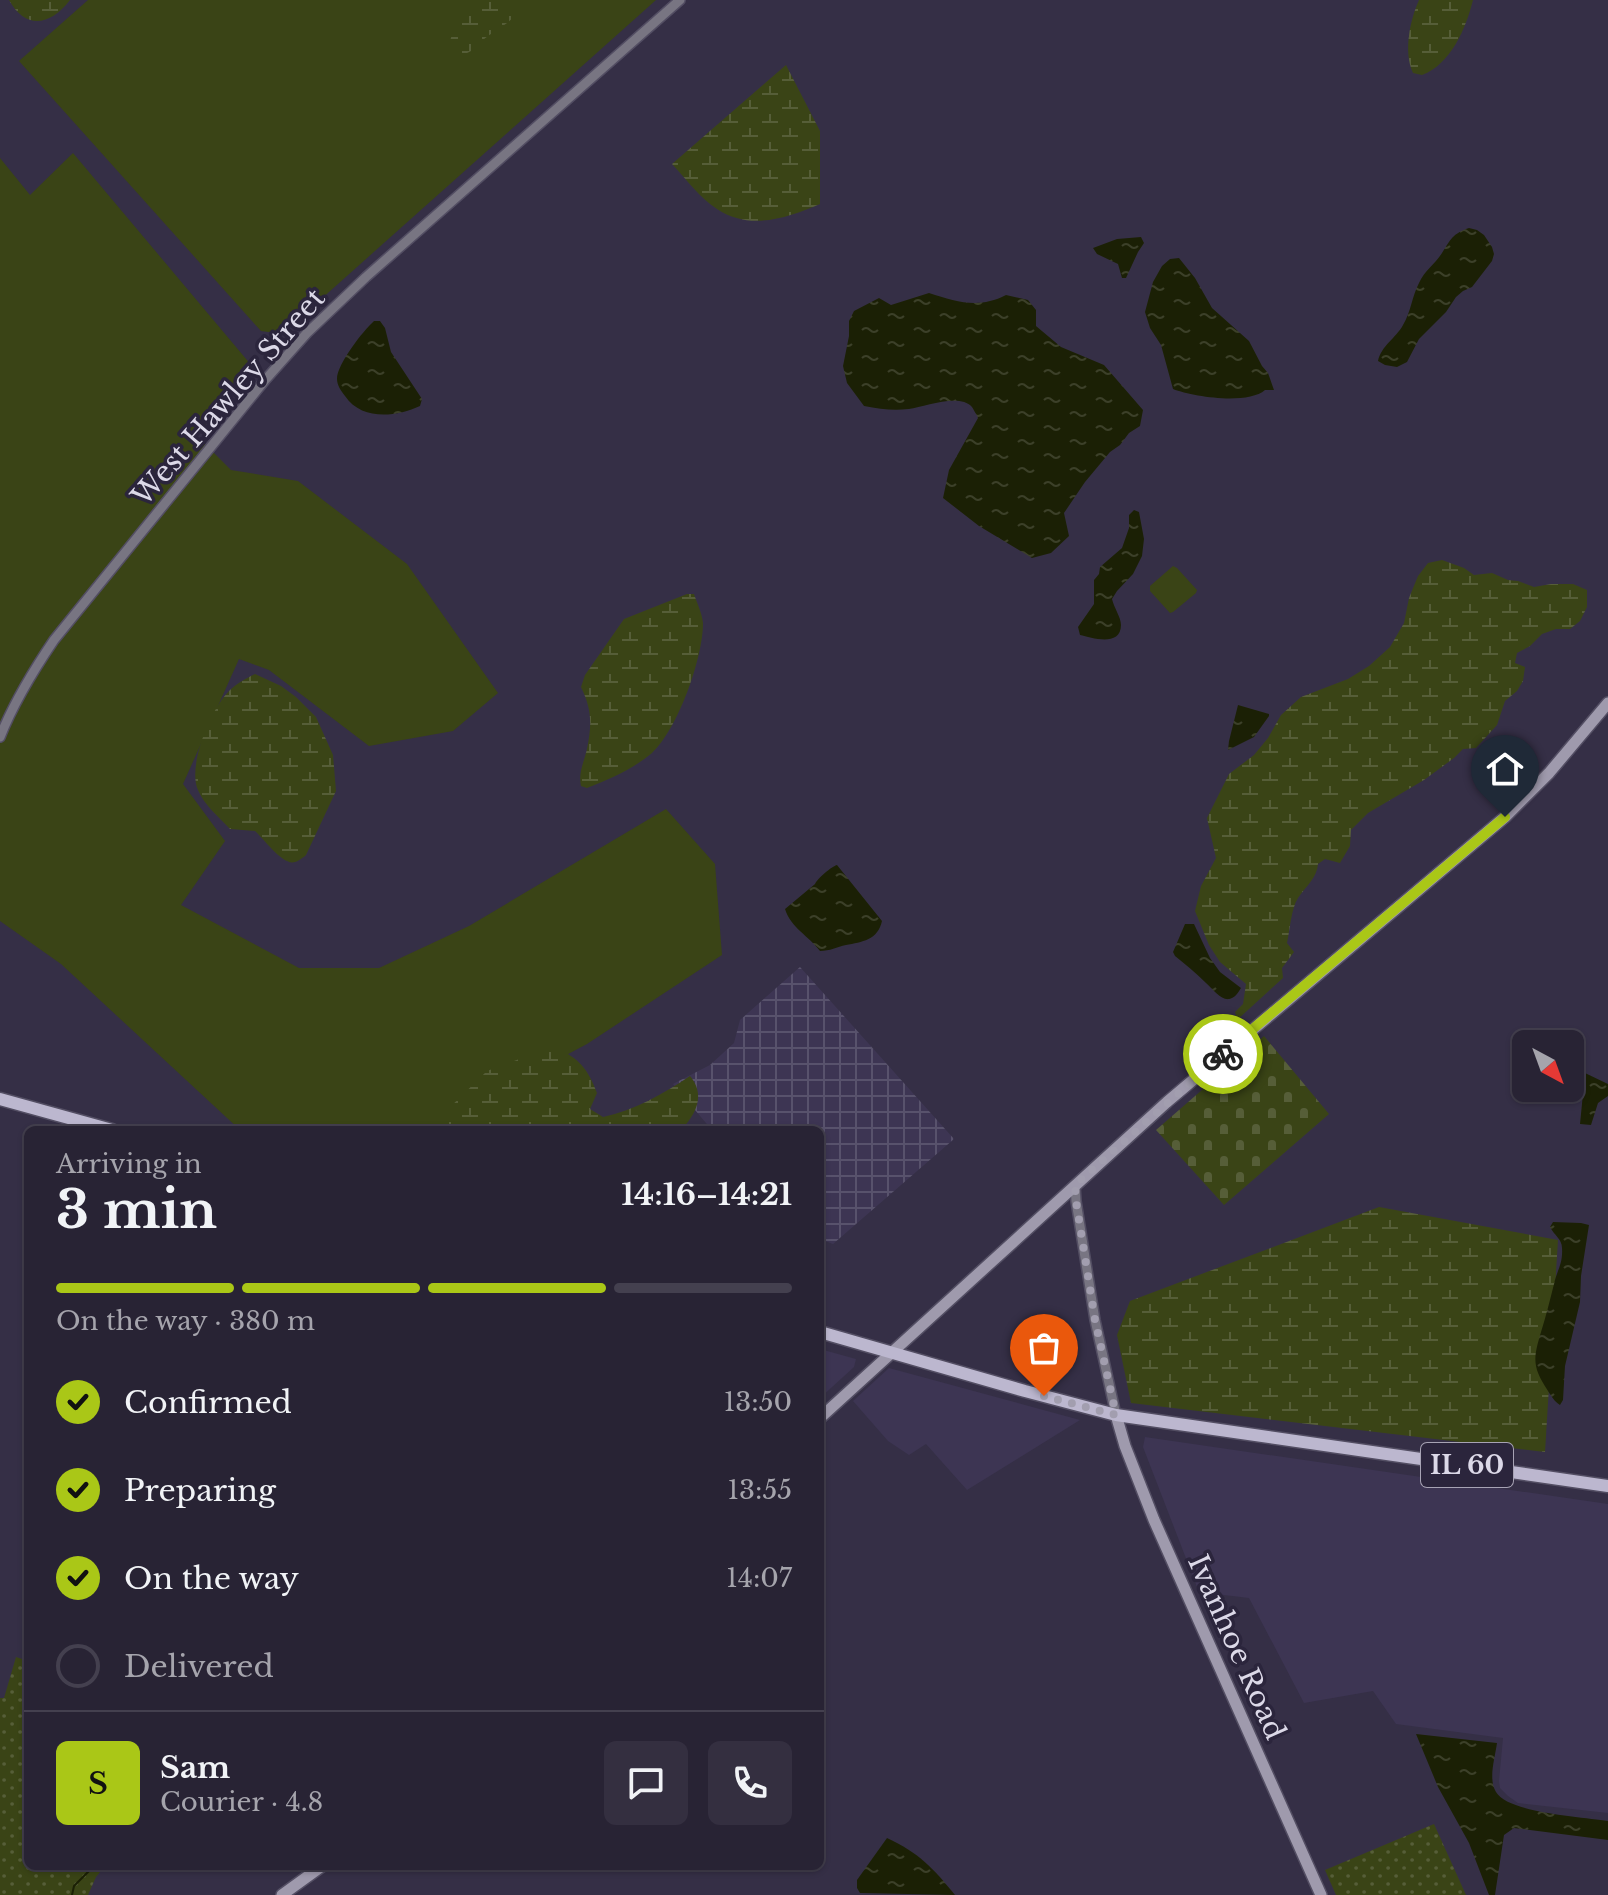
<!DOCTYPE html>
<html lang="en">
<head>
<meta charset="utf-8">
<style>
  :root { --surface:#282334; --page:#342f40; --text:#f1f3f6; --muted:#a5a4ac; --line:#44404f; --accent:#aac717 }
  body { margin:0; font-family:"Libre Baskerville",serif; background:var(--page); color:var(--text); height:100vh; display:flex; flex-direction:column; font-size:30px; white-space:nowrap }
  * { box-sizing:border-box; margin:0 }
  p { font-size:26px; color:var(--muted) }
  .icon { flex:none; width:44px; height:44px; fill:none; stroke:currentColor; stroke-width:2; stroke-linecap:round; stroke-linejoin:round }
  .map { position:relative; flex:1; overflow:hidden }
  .side { position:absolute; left:24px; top:1126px; width:800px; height:744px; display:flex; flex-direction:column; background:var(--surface); border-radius:12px; box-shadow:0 2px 6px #0004,0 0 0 2px var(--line) }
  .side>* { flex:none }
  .needle { width:52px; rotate:139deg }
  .controls { position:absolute; left:1512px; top:1030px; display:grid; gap:16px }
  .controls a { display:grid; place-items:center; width:72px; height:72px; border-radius:12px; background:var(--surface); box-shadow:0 2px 6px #0004,0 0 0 2px var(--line); font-size:40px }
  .pin { position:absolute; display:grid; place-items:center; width:68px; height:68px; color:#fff; margin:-82px -34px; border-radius:50% 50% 50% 0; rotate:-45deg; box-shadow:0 0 8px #0007 }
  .pin .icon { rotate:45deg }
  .courier { position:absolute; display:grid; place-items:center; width:80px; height:80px; margin:-40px; border:6px solid #aac717; border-radius:50%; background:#fff; color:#222; box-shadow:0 2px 10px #0007 }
  .headline em { font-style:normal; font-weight:800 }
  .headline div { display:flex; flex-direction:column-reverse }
  .headline { display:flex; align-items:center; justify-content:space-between; height:136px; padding:0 32px }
  h1 { font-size:52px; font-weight:800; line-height:60px }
  .bar { display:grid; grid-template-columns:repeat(4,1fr); gap:12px 8px; align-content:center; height:96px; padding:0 32px }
  .bar i { height:10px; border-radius:6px; background:var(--line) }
  .bar .current { background:var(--accent) }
  .bar p { grid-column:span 4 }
  .line { display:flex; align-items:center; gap:20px; padding:0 32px; border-top:2px solid var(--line) }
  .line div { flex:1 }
  .round { display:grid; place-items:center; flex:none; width:84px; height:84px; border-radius:12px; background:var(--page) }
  ol { padding:0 32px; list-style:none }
  li { display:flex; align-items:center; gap:24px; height:88px }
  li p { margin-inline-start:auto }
  li .icon { padding:8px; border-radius:50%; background:var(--accent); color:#111; stroke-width:4 }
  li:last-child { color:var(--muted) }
  li i { width:44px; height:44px; border:4px solid var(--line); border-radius:50% }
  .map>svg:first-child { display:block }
</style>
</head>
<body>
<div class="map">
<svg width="1608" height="1895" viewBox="0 0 1608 1895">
  <defs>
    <pattern id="industrial-grid" width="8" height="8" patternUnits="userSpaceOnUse" patternTransform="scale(2)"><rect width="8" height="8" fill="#3d3553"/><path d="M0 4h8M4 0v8" fill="none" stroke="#58526c"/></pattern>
    <pattern id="wetland-marsh" width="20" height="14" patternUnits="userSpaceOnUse" patternTransform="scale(2)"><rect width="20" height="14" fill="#3a4416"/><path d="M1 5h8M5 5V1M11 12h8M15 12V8" fill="none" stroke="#565e38"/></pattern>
    <pattern id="cemetery-stones" width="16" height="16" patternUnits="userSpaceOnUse" patternTransform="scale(2)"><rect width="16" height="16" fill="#3a4416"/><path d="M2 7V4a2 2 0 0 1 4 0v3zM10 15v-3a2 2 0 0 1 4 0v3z" fill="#565e38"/></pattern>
    <pattern id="park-dots" width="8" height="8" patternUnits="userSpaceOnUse" patternTransform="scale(2)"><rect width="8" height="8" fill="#3a4416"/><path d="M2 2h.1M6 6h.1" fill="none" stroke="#565e38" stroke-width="1.8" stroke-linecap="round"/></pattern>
    <pattern id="water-ripples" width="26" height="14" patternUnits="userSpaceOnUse" patternTransform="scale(2)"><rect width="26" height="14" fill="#1b2005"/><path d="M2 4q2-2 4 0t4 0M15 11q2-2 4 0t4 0" fill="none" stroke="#3c4029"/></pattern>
  </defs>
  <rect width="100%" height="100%" fill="#352f46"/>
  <g fill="#3d3553">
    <polygon points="820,1349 856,1359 854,1367 820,1398"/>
    <polygon points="889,1368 1080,1420 967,1490 926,1444 909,1455 888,1441 853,1401"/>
    <polygon points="1145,1437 1608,1504 1608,1813 1518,1803 1508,1796 1500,1788 1499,1781 1503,1738 1396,1724 1373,1691 1304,1703 1249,1598 1199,1592 1143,1447"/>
  </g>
  <polygon fill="url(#industrial-grid)" points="800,967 954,1139 833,1244 820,1239 820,1130 712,1130 673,1084 710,1065 734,1043 740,1020"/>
  <g fill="#3a4416">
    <polygon points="88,0 656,0 282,334 261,331 19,61"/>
    <polygon points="73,153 252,366 197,436 231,470 298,481 407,564 498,693 453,731 369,746 269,670 239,659 183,784 225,841 181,905 299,968 379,968 469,926 666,809 715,864 722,955 587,1044 425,1130 240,1130 61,964 0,921 0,158 30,195"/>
    <polygon points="1173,566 1177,568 1197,590 1196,593 1173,612 1170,613 1150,591 1150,586"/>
  </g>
  <g fill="url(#wetland-marsh)">
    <path d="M9 0H70C51 25 26 31 9 0Z"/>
    <path d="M467 0H524C515 21 505 24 488 36 473 47 477 52 456 56L450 41 458 15Z"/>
    <path d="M1419 0H1473C1466 28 1451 64 1422 75L1413 73C1403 52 1410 20 1419 0Z"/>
    <path d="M786 65 820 131V204C787 218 750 231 717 209 700 198 686 179 672 164Z"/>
    <path d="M1442 560 1464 568 1474 575 1492 573 1508 580 1518 581 1534 587 1551 584H1573L1587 590V607L1580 621 1570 629H1556L1542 634 1530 646 1517 653 1515 663 1525 667 1523 681 1517 691 1505 701 1497 725 1476 748 1463 749 1454 758 1424 780 1368 813 1351 830 1350 846 1340 863 1325 859 1318 864C1317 878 1306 886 1298 898 1291 909 1290 929 1287 943L1294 952 1282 968 1283 978 1237 1020 1235 1012 1243 1004 1246 984 1220 962 1209 945 1195 911 1201 886 1216 858 1207 818 1229 774 1254 755 1268 738 1281 715 1301 697 1348 679 1369 666 1390 647 1404 623 1409 598 1418 576 1428 563Z"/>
    <path d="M687 594H694C697 603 702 613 703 623 703 658 678 729 652 753 633 769 610 779 587 788L581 786C578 773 584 762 587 749 592 724 592 710 581 687L585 675 624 619Z"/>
    <path d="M255 674 281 686 296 697 316 717 333 755 336 791 306 855C304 857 297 862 295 862 283 866 264 839 255 831L230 829C219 817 204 805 198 790 187 766 211 709 229 691 237 683 245 679 255 674Z"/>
    <path d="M556 1048C579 1058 588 1069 597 1093L590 1109 603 1117C635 1110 663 1094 690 1076 706 1095 696 1114 681 1130H418L440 1117 487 1071 530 1055Z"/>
    <polygon points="1379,1207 1558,1240 1545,1452 1131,1403 1117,1335 1130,1301"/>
  </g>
  <polygon fill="url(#cemetery-stones)" points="1264,1036 1329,1114 1224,1205 1156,1130"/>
  <g fill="url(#park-dots)">
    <polygon points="16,1657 28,1661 28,1866 105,1866 96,1877 88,1895 0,1895 0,1698 4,1698"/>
    <polygon points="1434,1824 1466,1895 1336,1895 1325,1870"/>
  </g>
  <g fill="url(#water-ripples)">
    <path d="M1469 228 1477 230 1484 235 1492 247 1494 254 1492 261 1472 287 1463 291 1456 297 1446 312 1419 339 1407 362 1397 367 1385 365 1378 361C1381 346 1396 338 1403 325 1411 312 1412 296 1419 283 1425 270 1435 264 1442 253 1451 239 1452 234 1469 228Z"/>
    <polygon points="1141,237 1144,243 1138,252 1126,278 1122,278 1118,264 1097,254 1093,248 1117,239"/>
    <path d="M1179 258 1195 278 1212 308 1249 341 1262 366 1268 373 1274 390H1265C1248 405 1193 397 1173 389L1161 345 1150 328 1145 312 1153 282 1162 266 1170 259Z"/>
    <path d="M929 293C957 302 979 309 1006 295L1028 300 1036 310V326L1061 347 1104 365 1143 410 1140 426 1129 433 1120 445 1110 452 1085 482 1064 513 1069 536 1051 553 1032 558 979 526 943 498 949 470 978 418C978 417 972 407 972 407 959 393 925 407 909 409 893 411 880 409 864 406L847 383 843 366 849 336V321L854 311 879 298 891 305Z"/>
    <path d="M374 321H380L385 328 391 352 422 399 420 406C396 417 362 421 345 396 341 391 337 385 337 379 337 364 363 331 374 321Z"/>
    <path d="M1134 510 1139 512 1144 539 1142 556 1133 574 1117 591 1112 599C1114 608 1121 617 1121 625 1121 647 1092 638 1080 635L1078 627 1094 604V580L1099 574 1100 567 1122 548 1129 528V515Z"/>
    <polygon points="1238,705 1269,714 1269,716 1254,737 1228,750 1229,741"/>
    <path d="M837 865 882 921C878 940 862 942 846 945 837 947 830 951 820 951 809 936 791 928 785 909L815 884C817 879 832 866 837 865Z"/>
    <path d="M1185 924H1194L1210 958 1220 972 1241 988C1228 1011 1217 993 1206 983 1196 973 1185 964 1175 956L1173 952Z"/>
    <polygon points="1585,1073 1608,1084 1608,1096 1598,1103 1591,1125 1580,1124"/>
    <path d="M1553 1222 1581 1223 1589 1225 1581 1276 1580 1302 1565 1366 1563 1400 1560 1405C1554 1401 1552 1397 1548 1391 1532 1367 1533 1359 1541 1332 1546 1316 1550 1300 1554 1284 1557 1270 1563 1264 1562 1248 1562 1239 1554 1235 1550 1227Z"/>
    <path d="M1416 1734 1497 1743C1495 1758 1488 1779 1496 1792 1508 1813 1583 1817 1608 1821V1840L1514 1828 1504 1835 1495 1895H1489L1469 1843 1438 1787Z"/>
    <path d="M887 1838C918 1852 934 1869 955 1895L860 1893 857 1888V1880Z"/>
  </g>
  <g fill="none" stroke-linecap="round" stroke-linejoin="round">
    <polyline stroke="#1b2005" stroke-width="2" points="72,1895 74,1886 94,1866"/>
    <defs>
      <g id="tertiary">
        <path d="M0 737C14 702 33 671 54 640L266 379 307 333 366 277 680 0"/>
        <polyline points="1075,1185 1076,1201 1095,1320 1116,1415"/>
      </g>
      <g id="secondary">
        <polyline points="1116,1415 1125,1446 1154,1520 1321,1895"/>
        <polyline points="820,1418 1167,1102 1505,817 1549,773 1608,703"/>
        <polyline points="282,1895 322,1866"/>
      </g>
      <g id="primary">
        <polyline points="0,1099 112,1130"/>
        <polyline points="820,1332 1025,1391 1116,1415 1608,1486"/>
      </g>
    </defs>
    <use href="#tertiary" stroke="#534e63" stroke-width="12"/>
    <use href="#secondary" stroke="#534e63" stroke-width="14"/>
    <use href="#primary" stroke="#534e63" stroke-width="15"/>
    <use href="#tertiary" stroke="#787582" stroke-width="9"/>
    <use href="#secondary" stroke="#9f9aad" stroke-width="11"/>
    <use href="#primary" stroke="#bcb7cf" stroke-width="12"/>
  </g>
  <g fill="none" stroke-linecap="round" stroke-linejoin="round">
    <polyline stroke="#a29eaf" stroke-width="8" stroke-dasharray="0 14.4" points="1044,1396 1116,1415 1095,1320 1076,1201 1075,1185 1223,1054"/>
    <polyline stroke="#aac717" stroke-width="10" points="1223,1054 1505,817"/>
  </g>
  <g text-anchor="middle" stroke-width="7" stroke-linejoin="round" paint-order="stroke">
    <rect fill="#2b253c" stroke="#a7a3b4" stroke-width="2" x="1421" y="1443" width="92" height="44" rx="6"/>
    <g font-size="26" font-weight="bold" fill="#dcd9e8">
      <text x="1467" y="1474">IL 60</text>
    </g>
    <g font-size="28" fill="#dcd9e8" stroke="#2b253c">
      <text transform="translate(228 397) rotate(-49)" y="10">West Hawley Street</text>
      <text transform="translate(1237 1647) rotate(66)" y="10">Ivanhoe Road</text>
    </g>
  </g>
</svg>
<div class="controls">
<a><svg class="needle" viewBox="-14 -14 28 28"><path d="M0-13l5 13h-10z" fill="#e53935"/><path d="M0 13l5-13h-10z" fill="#a5a4ac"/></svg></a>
</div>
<div class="pin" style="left:1044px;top:1396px;background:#ea580c"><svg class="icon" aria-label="bag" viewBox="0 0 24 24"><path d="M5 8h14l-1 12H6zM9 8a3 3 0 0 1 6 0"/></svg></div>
<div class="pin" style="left:1505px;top:817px;background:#1f2937"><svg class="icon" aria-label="home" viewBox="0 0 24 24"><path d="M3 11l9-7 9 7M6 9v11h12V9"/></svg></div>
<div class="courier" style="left:1223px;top:1054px"><svg class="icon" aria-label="bike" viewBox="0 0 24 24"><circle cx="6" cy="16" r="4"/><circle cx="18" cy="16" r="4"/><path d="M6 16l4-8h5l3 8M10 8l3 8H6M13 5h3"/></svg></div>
<section class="side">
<div class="headline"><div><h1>3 min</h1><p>Arriving in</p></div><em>14:16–14:21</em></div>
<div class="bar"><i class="current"></i><i class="current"></i><i class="current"></i><i></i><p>On the way · 380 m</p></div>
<ol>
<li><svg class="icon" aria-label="check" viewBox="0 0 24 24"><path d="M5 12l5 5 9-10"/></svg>Confirmed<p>13:50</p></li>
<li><svg class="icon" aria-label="check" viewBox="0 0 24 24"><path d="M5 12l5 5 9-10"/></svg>Preparing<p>13:55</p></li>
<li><svg class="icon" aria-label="check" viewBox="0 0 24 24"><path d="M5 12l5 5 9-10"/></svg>On the way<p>14:07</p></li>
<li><i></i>Delivered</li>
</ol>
<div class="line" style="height:144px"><b class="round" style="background:var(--accent);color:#111">S</b><div><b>Sam</b><p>Courier · 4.8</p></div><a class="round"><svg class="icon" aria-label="chat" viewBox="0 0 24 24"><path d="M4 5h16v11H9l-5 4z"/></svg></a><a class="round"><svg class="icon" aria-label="phone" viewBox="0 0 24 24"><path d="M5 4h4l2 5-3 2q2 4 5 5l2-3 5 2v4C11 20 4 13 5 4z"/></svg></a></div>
</section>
</div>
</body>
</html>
